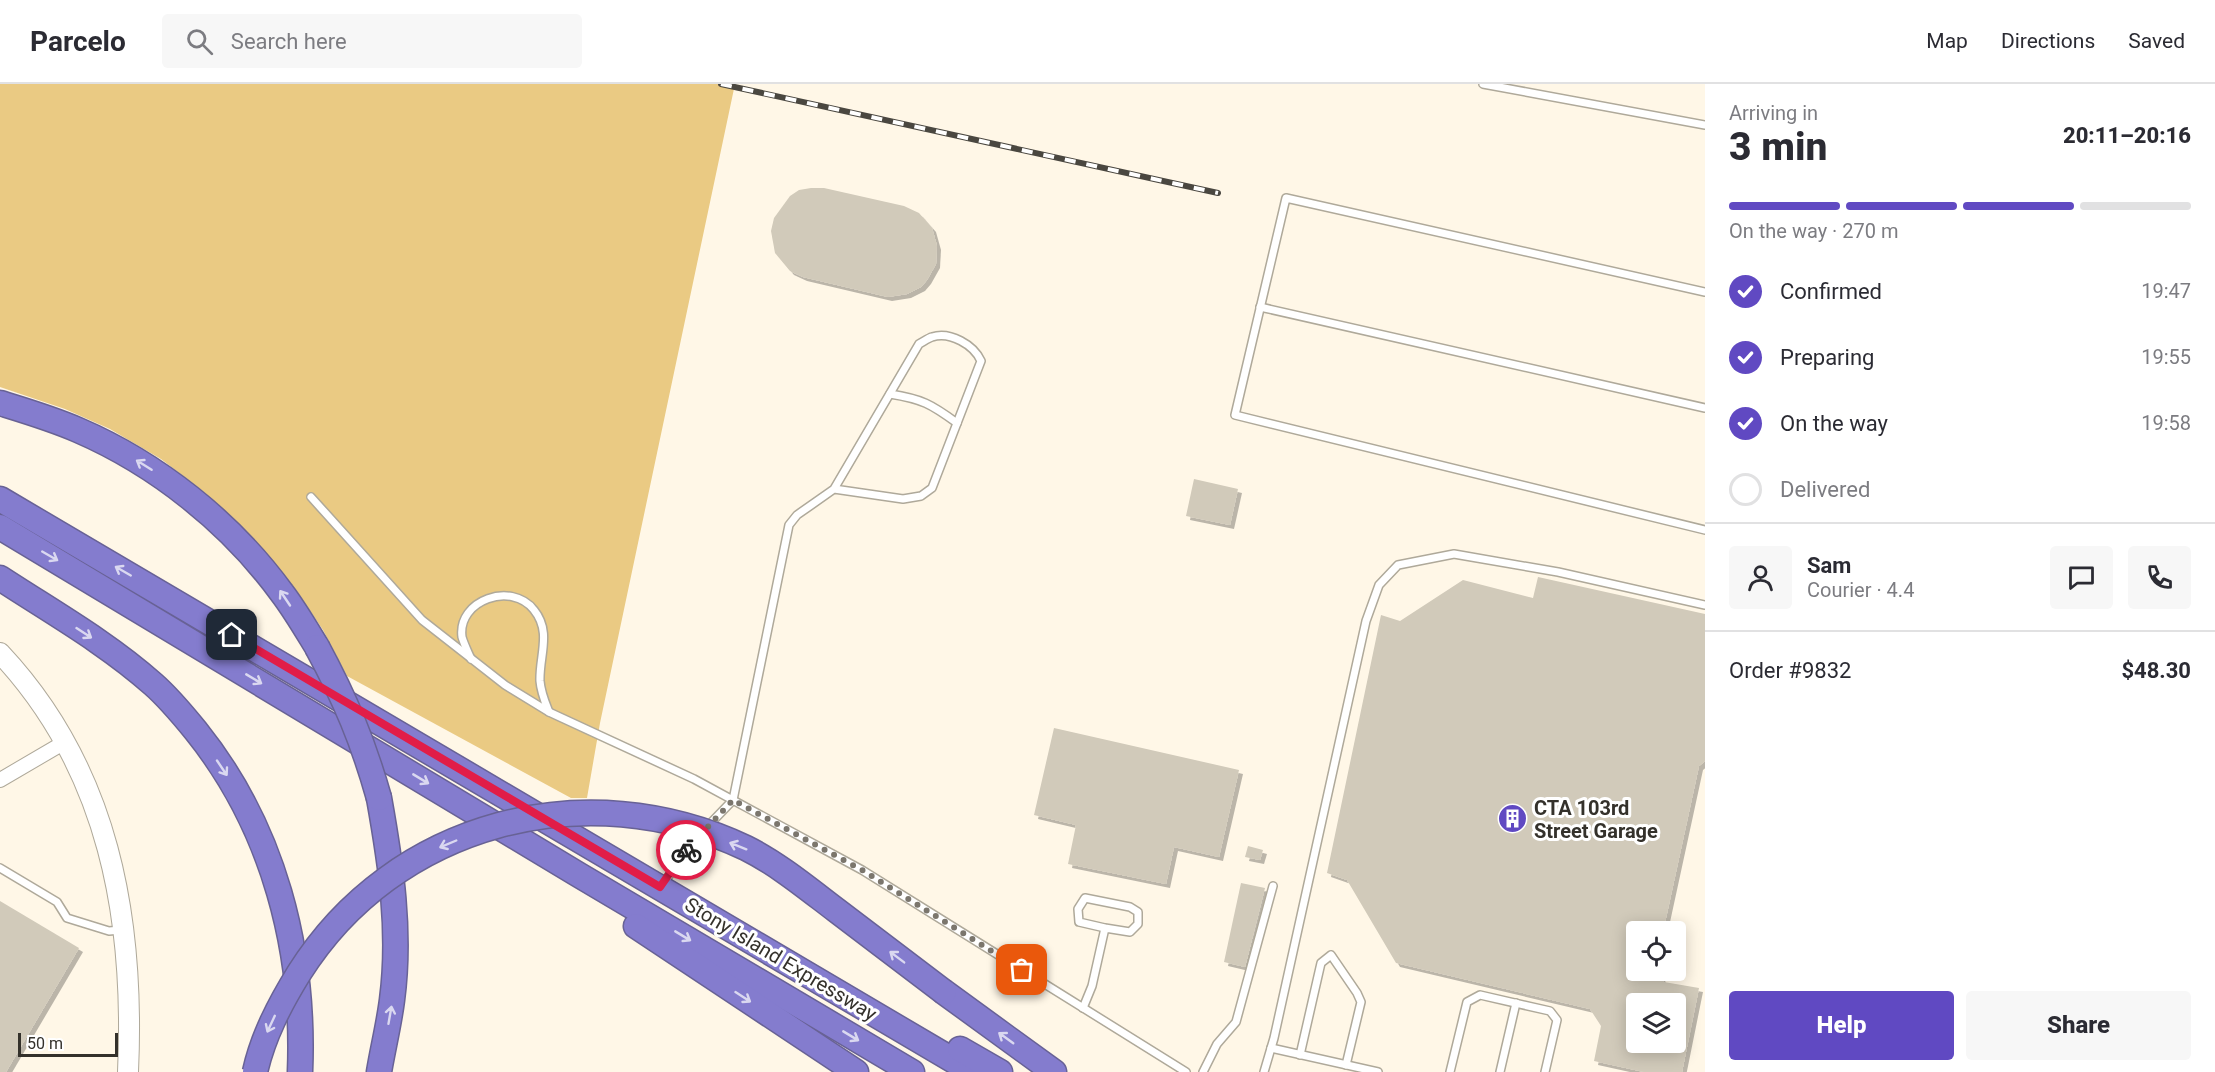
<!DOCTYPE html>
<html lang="en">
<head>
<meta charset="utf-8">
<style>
  :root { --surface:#fff; --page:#f7f7f7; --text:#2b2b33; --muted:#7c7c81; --line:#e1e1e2; --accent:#6049c2 }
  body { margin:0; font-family:Roboto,sans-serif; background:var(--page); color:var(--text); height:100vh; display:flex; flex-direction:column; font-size:22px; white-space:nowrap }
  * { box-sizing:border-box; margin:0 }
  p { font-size:20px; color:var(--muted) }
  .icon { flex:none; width:33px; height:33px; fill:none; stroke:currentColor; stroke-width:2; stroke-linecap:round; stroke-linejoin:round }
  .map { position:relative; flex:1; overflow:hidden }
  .sheet { display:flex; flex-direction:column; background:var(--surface); width:510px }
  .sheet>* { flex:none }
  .controls { position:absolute; left:1626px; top:837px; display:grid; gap:12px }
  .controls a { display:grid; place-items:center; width:60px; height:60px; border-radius:6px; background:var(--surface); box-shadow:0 3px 15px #0003; font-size:30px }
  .scale { position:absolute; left:18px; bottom:15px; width:100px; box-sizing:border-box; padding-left:6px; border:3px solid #34312b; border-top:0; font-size:16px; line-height:21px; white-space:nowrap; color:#34312b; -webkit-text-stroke:4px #fff; paint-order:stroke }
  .pin { position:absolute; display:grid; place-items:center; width:51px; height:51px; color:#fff; margin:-26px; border-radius:12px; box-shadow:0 3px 9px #0006 }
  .courier { position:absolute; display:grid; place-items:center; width:60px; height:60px; margin:-30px; border:4px solid #e11d48; border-radius:50%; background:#fff; color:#222; box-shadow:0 2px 8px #0007 }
  .summary em { font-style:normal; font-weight:800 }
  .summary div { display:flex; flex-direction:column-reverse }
  .summary { display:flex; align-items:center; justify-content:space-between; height:102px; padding:0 24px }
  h1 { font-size:39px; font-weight:800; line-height:45px }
  .bar { display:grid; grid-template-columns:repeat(4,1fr); gap:9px 6px; align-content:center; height:72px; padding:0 24px }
  .bar i { height:8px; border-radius:4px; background:var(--line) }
  .bar .active { background:var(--accent) }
  .bar p { grid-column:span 4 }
  .line { display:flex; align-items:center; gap:15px; padding:0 24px; border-top:2px solid var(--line) }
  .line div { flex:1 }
  .round { display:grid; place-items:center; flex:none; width:63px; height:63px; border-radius:6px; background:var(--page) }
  ol { padding:0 24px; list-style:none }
  li { display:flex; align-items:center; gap:18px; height:66px }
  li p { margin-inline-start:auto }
  li .icon { padding:6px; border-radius:50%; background:var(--accent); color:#fff; stroke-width:4 }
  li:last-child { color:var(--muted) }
  li i { width:33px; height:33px; border:3px solid var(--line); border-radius:50% }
  .primary-button { display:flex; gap:12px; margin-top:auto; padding:12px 24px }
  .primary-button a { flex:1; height:69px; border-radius:6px; background:var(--accent); color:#fff; font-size:24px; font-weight:800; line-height:69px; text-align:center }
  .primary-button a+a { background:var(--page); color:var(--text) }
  header { display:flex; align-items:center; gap:36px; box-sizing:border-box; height:84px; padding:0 30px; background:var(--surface); border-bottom:2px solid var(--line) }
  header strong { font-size:28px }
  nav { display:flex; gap:33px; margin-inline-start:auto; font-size:21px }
  .search { width:420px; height:54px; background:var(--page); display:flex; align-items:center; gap:15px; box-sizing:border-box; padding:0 21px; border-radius:6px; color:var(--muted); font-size:22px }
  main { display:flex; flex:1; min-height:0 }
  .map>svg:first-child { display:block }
</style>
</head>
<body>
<header>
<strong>Parcelo</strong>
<div class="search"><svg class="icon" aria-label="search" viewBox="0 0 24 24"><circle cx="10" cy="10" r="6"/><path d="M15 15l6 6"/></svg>Search here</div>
<nav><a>Map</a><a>Directions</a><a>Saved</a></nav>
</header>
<main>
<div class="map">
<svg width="1705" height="988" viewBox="0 0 1705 988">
  <defs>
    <filter id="shadow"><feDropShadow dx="4" dy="4" stdDeviation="0" flood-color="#0004"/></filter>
  </defs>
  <rect width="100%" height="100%" fill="#fff7e7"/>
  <polygon fill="#eaca83" points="0,0 735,0 600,639 587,714 571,714 347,592 323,546 296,506 265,468 204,408 161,375 110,345 65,325 0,303"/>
  <g fill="#d1caba" fill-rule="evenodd" filter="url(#shadow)">
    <polygon points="811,104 824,104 904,122 919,129 932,144 937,162 936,180 927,196 921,203 907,210 888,213 803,193 790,187 775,169 771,147 774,134 790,112 799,106"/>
    <polygon points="1194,395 1238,405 1230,441 1186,432"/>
    <path d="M1538 493 1705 530V677L1699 682 1663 848H1636V886H1657L1664 898 1699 904 1682 988H1644L1594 977 1601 942 1590 925 1396 879 1347 796 1327 789 1381 531 1400 537 1463 496 1533 514ZM1636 920H1676V958H1636Z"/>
    <polygon points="1054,644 1239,686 1219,773 1174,763 1166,800 1068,780 1076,741 1034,731"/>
    <polygon points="1248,762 1263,766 1260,776 1245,773"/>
    <polygon points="1241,799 1265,804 1245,883 1224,878"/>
    <polygon points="0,817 79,864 6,988 0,988"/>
  </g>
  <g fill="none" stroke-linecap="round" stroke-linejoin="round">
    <defs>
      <g id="lane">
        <polyline points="1483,0 1705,41"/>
        <polyline points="1705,208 1286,114 1235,331 1705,446"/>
        <polyline points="1260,223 1705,324"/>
        <path d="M890 310C922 315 931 320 957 339"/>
        <polyline points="311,413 422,536 505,601 549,628 694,695 862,786 1186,988"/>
        <path d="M471 575C468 568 464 560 462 553 457 516 512 497 534 526 552 548 539 572 540 597 541 609 545 618 549 628"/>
        <path d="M706 744 733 716 789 441 797 431 834 405 919 260C923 258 928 254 932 253 950 247 974 261 981 277L932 404 921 412 903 415 834 405"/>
        <polyline points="0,784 57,818 67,834 109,847 121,846"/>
        <polyline points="662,801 698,752"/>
        <polyline points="1083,924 1092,902 1105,844 1079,838 1078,825 1085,814 1130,823 1138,828 1138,840 1130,848 1105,844"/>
        <polyline points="1271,964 1378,988"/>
        <polyline points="1300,971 1321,879 1331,871 1357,909 1361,918 1346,981"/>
        <polyline points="1203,988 1217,960 1236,938 1273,802"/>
        <polyline points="1264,988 1274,954 1366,537 1379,501 1398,481 1454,470 1558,488 1705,521"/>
        <polyline points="1450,988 1467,918 1480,911 1550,927 1557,936 1545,988"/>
        <polyline points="1500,988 1516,919"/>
      </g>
      <polyline id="street" points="0,696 65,658"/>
      <path id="secondary" d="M0 569C109 685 135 834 128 988"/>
      <g id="highway">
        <path d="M0 319C26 327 53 335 78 346 157 380 231 439 282 509 295 526 306 545 317 563"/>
        <polyline points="0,415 973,988"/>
        <polyline points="0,443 579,791 912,988"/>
        <path d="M0 494C52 528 107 559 153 600 169 614 183 631 196 647 274 744 305 866 300 988"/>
        <polyline points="636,842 856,988"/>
        <polyline points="944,908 1054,988"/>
        <polyline points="960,965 1000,988"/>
        <path d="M379 988C383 964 389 940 392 916 401 848 391 781 379 714"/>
      </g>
    </defs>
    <use href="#lane" stroke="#afa99a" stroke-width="10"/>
    <use href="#street" stroke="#afa99a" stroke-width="16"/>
    <use href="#secondary" stroke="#afa99a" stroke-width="22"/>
    <use href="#highway" stroke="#686295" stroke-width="27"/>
    <use href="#lane" stroke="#fff" stroke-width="7"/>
    <use href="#street" stroke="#fff" stroke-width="14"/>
    <use href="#secondary" stroke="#fff" stroke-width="20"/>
    <use href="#highway" stroke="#847cce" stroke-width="24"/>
    <defs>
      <polyline id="rail" points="721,0 1218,109"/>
    </defs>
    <use href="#rail" stroke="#4a4740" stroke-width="6"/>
    <use href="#rail" stroke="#fff" stroke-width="4" stroke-dasharray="11" stroke-linecap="butt"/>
    <defs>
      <g id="highway-bridge">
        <path d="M317 563C345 615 363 657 379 714"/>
        <path d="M255 988C263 952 280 920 299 889 394 738 586 688 746 764 778 780 807 804 836 826 872 853 908 881 944 908"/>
      </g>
    </defs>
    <use href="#highway-bridge" stroke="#686295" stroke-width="27" stroke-linecap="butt"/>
    <use href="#highway-bridge" stroke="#847cce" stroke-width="24"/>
  </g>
  <defs><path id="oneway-shaft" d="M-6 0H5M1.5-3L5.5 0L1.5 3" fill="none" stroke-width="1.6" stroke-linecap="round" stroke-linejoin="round" transform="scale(1.5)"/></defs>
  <g stroke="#dad8f0">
    <use href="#oneway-shaft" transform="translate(144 381) rotate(-148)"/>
    <use href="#oneway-shaft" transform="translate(50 472) rotate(30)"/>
    <use href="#oneway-shaft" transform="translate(123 487) rotate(-150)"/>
    <use href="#oneway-shaft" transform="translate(285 514) rotate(-124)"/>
    <use href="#oneway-shaft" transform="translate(84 549) rotate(33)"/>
    <use href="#oneway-shaft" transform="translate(254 595) rotate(31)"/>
    <use href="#oneway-shaft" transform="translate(222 684) rotate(56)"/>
    <use href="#oneway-shaft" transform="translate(421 695) rotate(31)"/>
    <use href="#oneway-shaft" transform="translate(448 760) rotate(157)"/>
    <use href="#oneway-shaft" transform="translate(738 762) rotate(-158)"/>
    <use href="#oneway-shaft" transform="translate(683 852) rotate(31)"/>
    <use href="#oneway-shaft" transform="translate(897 873) rotate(-143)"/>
    <use href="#oneway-shaft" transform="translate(743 913) rotate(33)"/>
    <use href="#oneway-shaft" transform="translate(390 931) rotate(-80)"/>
    <use href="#oneway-shaft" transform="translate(271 940) rotate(115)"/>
    <use href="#oneway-shaft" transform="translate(851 952) rotate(31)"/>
    <use href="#oneway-shaft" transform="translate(1006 954) rotate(-144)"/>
  </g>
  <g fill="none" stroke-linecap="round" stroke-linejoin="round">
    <polyline stroke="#7b766d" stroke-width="6" stroke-dasharray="0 10.8" points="686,766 733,716 862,786 1022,886"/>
    <polyline stroke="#e11d48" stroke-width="8" points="232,551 660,803 686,766"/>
  </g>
  <defs>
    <symbol id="building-disc" viewBox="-11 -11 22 22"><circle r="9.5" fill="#6049c2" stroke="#fff"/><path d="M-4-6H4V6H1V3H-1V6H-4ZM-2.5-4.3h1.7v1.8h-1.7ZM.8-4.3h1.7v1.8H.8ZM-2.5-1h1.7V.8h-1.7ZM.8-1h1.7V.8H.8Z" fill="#fff"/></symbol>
  </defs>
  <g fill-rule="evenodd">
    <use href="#building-disc" x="1496" y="718" width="33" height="33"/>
  </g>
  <g text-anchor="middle" stroke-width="6" stroke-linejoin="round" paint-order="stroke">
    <g font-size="20" font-weight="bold" fill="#34312b" stroke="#fff" text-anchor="start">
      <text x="1534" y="731">CTA 103rd<tspan x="1534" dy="23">Street Garage</tspan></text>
    </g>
    <g font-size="20" fill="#34312b" stroke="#fff">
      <text transform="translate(781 875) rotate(31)" y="7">Stony Island Expressway</text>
    </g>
  </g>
</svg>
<div class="controls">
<a><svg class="icon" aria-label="locate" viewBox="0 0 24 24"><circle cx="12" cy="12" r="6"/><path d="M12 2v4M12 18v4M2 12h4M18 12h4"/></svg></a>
<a><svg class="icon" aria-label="layers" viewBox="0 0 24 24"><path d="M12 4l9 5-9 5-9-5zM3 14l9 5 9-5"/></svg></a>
</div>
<div class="scale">50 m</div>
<div class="pin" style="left:1022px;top:886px;background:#ea580c"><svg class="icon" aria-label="bag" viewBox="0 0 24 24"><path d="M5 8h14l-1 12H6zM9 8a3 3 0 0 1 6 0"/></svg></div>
<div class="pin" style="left:232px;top:551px;background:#1f2937"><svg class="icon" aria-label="home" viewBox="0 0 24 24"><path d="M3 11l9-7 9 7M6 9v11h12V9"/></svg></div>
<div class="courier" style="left:686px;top:766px"><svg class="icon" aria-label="bike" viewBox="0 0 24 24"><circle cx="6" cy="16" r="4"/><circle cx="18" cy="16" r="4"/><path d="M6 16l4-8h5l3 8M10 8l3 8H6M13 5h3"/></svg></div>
</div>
<section class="sheet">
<div class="summary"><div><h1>3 min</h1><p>Arriving in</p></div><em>20:11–20:16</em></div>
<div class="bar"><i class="active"></i><i class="active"></i><i class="active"></i><i></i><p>On the way · 270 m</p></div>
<ol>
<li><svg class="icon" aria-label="check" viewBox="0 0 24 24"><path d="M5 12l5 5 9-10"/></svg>Confirmed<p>19:47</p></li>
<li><svg class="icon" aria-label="check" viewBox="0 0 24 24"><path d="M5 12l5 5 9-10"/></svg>Preparing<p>19:55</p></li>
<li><svg class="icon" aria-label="check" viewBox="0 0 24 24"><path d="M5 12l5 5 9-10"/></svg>On the way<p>19:58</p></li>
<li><i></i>Delivered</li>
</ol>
<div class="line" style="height:108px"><a class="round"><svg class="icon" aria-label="person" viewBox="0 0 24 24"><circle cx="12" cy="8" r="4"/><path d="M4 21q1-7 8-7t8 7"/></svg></a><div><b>Sam</b><p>Courier · 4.4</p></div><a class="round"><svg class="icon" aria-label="chat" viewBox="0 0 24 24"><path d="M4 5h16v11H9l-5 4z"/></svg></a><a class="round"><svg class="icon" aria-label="phone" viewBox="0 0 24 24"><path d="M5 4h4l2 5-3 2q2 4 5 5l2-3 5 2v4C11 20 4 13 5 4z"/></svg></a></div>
<div class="line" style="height:78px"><div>Order #9832</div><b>$48.30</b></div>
<div class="primary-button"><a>Help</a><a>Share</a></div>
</section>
</main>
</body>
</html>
